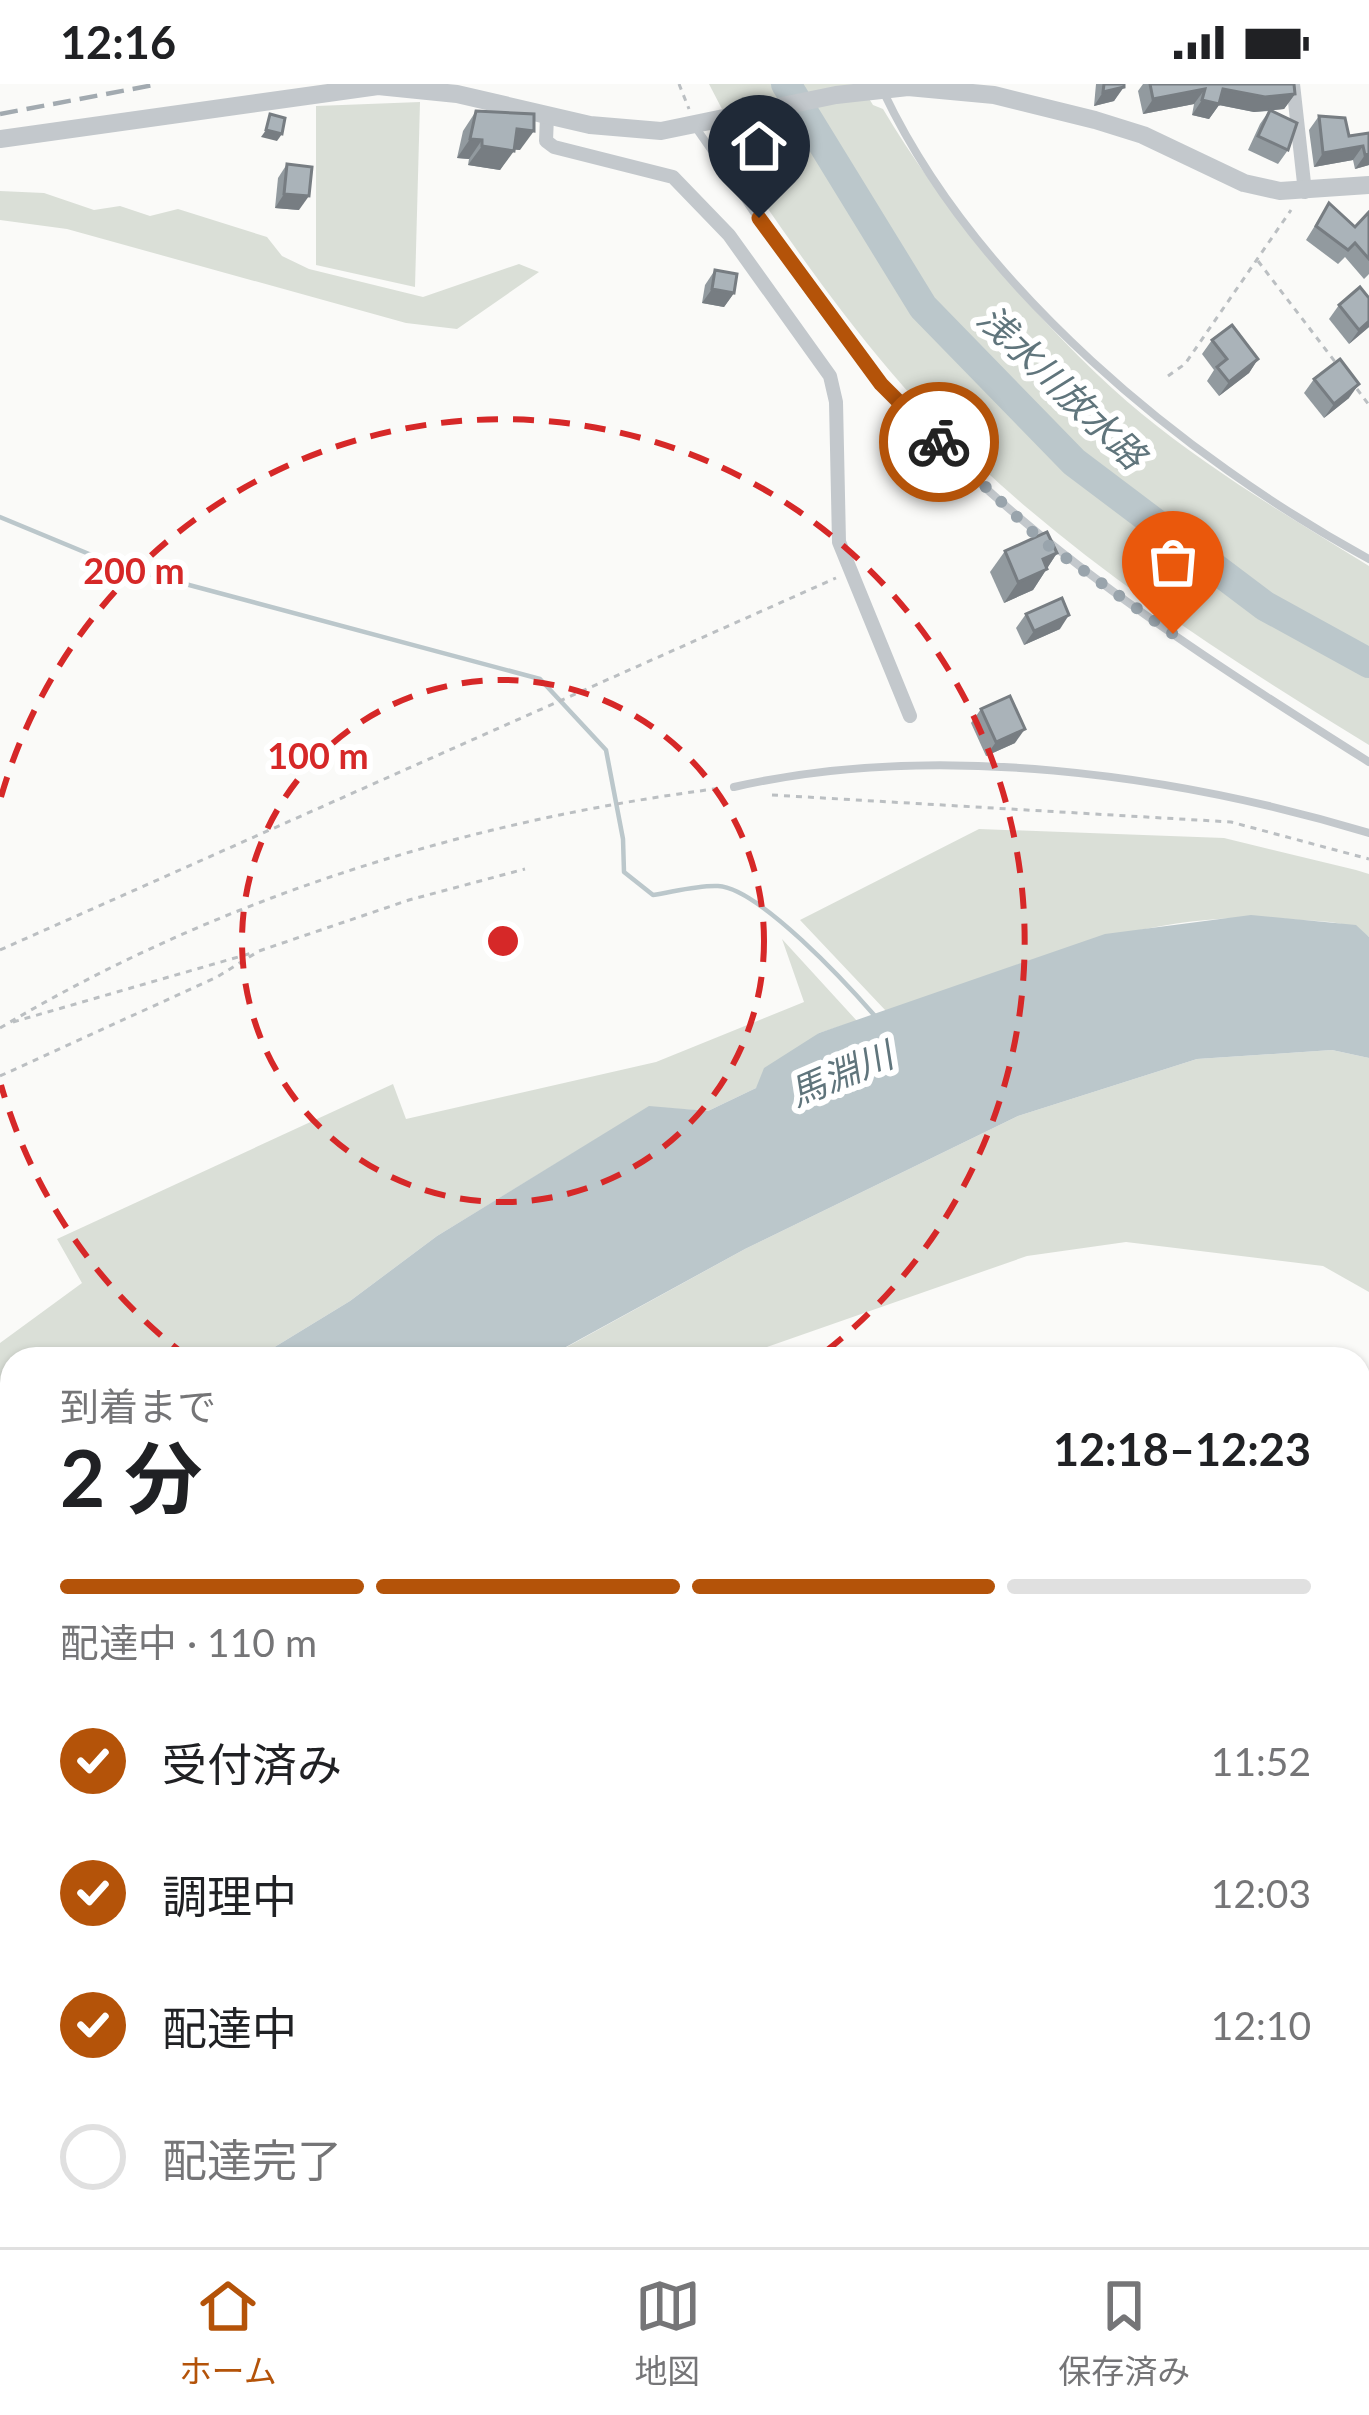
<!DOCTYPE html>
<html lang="ja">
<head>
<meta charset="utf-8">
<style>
  :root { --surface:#fff; --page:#f6f6f6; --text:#202124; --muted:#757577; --line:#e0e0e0; --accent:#b45309 }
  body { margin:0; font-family:Lato,"Noto Sans JP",sans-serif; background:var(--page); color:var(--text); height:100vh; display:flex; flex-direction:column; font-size:45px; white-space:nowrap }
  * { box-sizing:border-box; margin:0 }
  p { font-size:39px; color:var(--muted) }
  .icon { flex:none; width:66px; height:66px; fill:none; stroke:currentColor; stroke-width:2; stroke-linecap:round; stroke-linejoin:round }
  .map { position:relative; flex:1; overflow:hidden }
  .side { position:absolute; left:0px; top:1263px; width:1371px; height:900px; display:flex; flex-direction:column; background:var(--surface); border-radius:36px 36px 0 0; box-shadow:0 3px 9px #0004 }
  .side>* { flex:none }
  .pin { position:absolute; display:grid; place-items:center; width:102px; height:102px; color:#fff; margin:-123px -51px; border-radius:50% 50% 50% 0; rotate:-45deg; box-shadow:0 0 12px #0007 }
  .pin .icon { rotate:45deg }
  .courier { position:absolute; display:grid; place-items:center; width:120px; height:120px; margin:-60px; border:9px solid #b45309; border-radius:50%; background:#fff; color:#222; box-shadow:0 3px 15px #0007 }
  .summary em { font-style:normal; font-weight:700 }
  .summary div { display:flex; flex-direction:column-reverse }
  .summary { display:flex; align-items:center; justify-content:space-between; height:204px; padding:0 60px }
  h1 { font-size:78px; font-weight:700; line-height:90px }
  .bar { display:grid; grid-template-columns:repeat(4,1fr); gap:18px 12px; align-content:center; height:144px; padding:0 60px }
  .bar i { height:15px; border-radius:9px; background:var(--line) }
  .bar .current { background:var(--accent) }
  .bar p { grid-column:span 4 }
  ol { padding:0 60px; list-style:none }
  li { display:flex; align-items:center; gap:36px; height:132px }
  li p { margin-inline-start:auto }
  li .icon { padding:12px; border-radius:50%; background:var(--accent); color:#fff; stroke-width:4 }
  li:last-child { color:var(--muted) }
  li i { width:66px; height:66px; border:6px solid var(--line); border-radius:50% }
  .status { display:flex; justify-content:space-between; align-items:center; height:84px; padding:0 60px; background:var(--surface); direction:ltr }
  .status svg { height:33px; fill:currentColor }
  .menu { display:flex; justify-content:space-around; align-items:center; height:168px; border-top:3px solid var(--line); background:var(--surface); font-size:33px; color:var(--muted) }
  .menu a { display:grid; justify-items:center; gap:6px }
  .menu .current { color:var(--accent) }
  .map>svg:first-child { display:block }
</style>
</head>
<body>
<div class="status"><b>12:16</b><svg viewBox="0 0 49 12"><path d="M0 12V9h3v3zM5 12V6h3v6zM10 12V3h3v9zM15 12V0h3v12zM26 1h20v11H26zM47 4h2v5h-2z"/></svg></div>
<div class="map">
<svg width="1369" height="2163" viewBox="0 0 1369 2163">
  <rect width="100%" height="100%" fill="#fafaf8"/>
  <g fill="#dadfd7">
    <path d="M709 0H860L873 21 883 25C943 127 1050 254 1142 330 1213 388 1291 434 1369 482V661C1197 555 1022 444 890 287 829 215 776 137 723 59L737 54Z"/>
    <polygon points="420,18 415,203 316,181 316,22"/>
    <polygon points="0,107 44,109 94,126 120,122 150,132 178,125 267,153 282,172 309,185 423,213 519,180 539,188 457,245 406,239 67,145 0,136"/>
    <path d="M979 745 1224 754 1356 786 1369 790V853C1349 836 1325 838 1299 836 1151 821 1023 881 886 927L800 836Z"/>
    <polygon points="782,855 857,937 819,949 756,1004 708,1027 649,1023 437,1152 350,1217 255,1275 12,1275 12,1341 0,1321 0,1259 82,1199 57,1155 393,1000 406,1035 656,978 804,918"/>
    <polygon points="1332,966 1369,974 1369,1208 1323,1182 1126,1158 1027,1172 733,1275 545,1275 745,1165 1018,1032 1197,975"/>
    <polygon points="12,1612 12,1697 0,1702 0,1619"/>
  </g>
  <g fill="#bbc7cb">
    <polygon points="1251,831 1356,841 1369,853 1369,974 1332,966 1197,975 1018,1032 745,1165 544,1275 255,1275 350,1217 437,1152 649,1022 708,1027 756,1004 764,984 819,949 1105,850"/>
    <polygon points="12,1428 12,1612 0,1619 0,1438"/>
  </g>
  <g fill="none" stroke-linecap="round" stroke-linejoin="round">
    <path stroke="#bbc7cb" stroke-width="4.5" d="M0 433 118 482 540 595 606 666 623 755 624 788 653 811C673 808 697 801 718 802 759 804 848 901 875 932"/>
    <polyline stroke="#bbc7cb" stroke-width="30" points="786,0 923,223 1074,378 1265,522 1369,579"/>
    <g stroke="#bbbfc2" stroke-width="3" stroke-dasharray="6 6" stroke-linecap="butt">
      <polyline points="679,0 689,25"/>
      <polyline points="1258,177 1336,279"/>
      <polyline points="1168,292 1185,280 1291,126"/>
      <polyline points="1357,305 1369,321"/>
      <polyline points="772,711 1231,738 1369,775"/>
      <polyline points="0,866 836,494"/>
      <polyline points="13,938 252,869"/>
      <path d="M0 944C220 813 469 736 722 704"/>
      <polyline points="0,992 217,893 259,867 409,816 525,785"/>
      <polyline points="1359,1496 1369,1491"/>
      <polyline points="0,1906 12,1895"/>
      <polyline points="148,2163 151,2151"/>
      <polyline points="463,2163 467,2151"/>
      <polyline points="786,2163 789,2151"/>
      <polyline points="1105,2163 1108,2151"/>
    </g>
    <g stroke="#c3c8cc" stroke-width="8">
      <path d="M884 9C976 203 1184 374 1369 475"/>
      <path d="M696 44C756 129 813 222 883 301 1020 457 1195 568 1369 678"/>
      <path d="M734 703C935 657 1174 690 1369 749"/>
    </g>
    <g stroke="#c3c8cc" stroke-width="14">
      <polyline points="1293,0 1305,108"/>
      <polyline points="547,32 546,57 554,63 673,93 729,151 830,292 836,318 839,458 910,632"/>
      <polyline points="1359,1758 1369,1764"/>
      <polyline points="0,1856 12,1846"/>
    </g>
    <polyline stroke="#c3c8cc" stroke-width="18" points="0,55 378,2 457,10 590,41 661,47 836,11 908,3 994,11 1095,36 1143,51 1244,99 1280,107 1369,101"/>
    <polyline stroke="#a2aab0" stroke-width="4.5" stroke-dasharray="18 9" stroke-linecap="butt" points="0,30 159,0"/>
  </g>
  <g fill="#929a9f">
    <polygon points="1096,0 1124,0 1114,17 1094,22"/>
    <polygon points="1143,0 1294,0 1295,10 1284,25 1271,26 1288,66 1278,80 1248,66 1260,40 1269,27 1254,28 1219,21 1209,35 1192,31 1194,20 1143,30 1138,7"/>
    <polygon points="476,27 520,66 514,65 500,86 468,81 469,75 457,74 463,47"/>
    <polygon points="1319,32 1349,52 1369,49 1369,81 1355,85 1353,76 1314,83 1309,46"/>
    <polygon points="287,80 299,126 275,124 278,94"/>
    <polygon points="1329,119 1355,143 1369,128 1369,190 1364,195 1345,173 1338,180 1306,156"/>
    <polygon points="715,186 734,209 724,223 702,219 705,201"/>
    <polygon points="1339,221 1369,243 1349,260 1329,235"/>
    <polygon points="1212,256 1258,275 1249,289 1219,312 1207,297 1214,286 1202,270"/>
    <polygon points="1314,295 1349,314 1324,334 1304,309"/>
    <polygon points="1005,467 1057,469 1033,506 1004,519 990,488"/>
    <polygon points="1026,530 1060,545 1024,561 1016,544"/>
    <polygon points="981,625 1015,659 986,672 971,639"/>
  </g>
  <g fill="#777d82">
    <polygon points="1124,3 1114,17 1094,22 1103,8"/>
    <polygon points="1205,5 1194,20 1143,30 1153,15"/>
    <polygon points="1223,5 1295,10 1284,25 1254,28 1219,21 1209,35 1192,31 1202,16"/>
    <polygon points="517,45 534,47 520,66 504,65"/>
    <polygon points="266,46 282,50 277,57 261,53"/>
    <polygon points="470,55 482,56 469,75 457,74"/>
    <polygon points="482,62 514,67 500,86 468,81"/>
    <polygon points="1363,62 1353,76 1314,83 1323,69"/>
    <polygon points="1369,70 1369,81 1355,85 1365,71"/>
    <polygon points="284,110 309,112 299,126 275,124"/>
    <polygon points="712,205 734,209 724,223 702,219"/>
    <polygon points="1369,237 1369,243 1349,260 1359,246"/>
    <polygon points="1258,275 1249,289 1219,312 1229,298"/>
    <polygon points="1359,300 1349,314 1324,334 1334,320"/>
    <polygon points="1057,469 1033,506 1004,519 1018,498 1043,475"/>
    <polygon points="1069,531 1060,545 1024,561 1034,547"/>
    <polygon points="1025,645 1015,659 986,672 996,658"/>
  </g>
  <g fill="#aab3b9" stroke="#777d82" stroke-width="3">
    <polygon points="1104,0 1124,0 1124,3 1103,8"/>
    <polygon points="1150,0 1294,0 1295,10 1265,13 1223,5 1219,20 1202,16 1205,5 1153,15"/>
    <polygon points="1270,26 1297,39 1288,66 1258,52"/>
    <polygon points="476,27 534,30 534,47 517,45 514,67 482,62 482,56 470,55"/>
    <polygon points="270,30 285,34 282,50 266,46"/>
    <polygon points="1319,32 1345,34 1349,52 1369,49 1369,70 1365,71 1363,62 1323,69"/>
    <polygon points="287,80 312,83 309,112 284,110"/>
    <polygon points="1329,119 1355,143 1369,128 1369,175 1355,159 1348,166 1316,142"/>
    <polygon points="715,186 737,190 734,209 712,205"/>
    <polygon points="1360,203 1369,214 1369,237 1359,246 1339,221"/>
    <polygon points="1232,241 1258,275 1229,298 1217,283 1227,275 1212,256"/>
    <polygon points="1340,275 1359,300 1334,320 1314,295"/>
    <polygon points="1047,448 1057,469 1043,475 1047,485 1018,498 1005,467"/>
    <polygon points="1062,514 1069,531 1034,547 1026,530"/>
    <polygon points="1010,612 1025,645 996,658 981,625"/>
  </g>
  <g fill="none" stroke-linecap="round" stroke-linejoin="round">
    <polyline stroke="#99a4ac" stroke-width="12" stroke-dasharray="0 21.6" points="939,358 1042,457 1173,550"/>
    <polyline stroke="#b45309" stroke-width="15" points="759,134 881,300 939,358"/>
  </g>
  <g fill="none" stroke="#d62828" stroke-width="6" stroke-dasharray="21 15">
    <circle cx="503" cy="857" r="261"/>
    <path d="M189 1274A522 522 0 0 1 1 1001M1 713A522 522 0 1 1 817 1274"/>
  </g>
  <g text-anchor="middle" stroke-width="12" stroke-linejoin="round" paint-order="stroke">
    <g font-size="36" font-style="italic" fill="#60757c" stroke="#fff">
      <text transform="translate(1062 303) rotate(44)" y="13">浅水川放水路</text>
      <text transform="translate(841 990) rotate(-23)" y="13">馬淵川</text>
    </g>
  </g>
  <circle cx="503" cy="857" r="18" fill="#d62828" stroke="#fff" stroke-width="6"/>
  <g font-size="36" text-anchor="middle" font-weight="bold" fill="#d62828" stroke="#fff" stroke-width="12" stroke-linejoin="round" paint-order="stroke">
    <text x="134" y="500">200 m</text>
    <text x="318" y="685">100 m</text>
  </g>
</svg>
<div class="pin" style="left:1173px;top:550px;background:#ea580c"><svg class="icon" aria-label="bag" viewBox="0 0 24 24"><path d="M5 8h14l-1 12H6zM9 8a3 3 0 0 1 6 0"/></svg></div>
<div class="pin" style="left:759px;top:134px;background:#1f2937"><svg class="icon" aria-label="home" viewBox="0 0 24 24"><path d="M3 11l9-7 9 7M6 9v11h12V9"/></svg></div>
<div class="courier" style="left:939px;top:358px"><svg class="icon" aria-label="bike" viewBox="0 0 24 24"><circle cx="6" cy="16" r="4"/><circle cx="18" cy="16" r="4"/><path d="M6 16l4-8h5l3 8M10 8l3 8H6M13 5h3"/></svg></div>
<section class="side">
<div class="summary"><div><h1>2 分</h1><p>到着まで</p></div><em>12:18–12:23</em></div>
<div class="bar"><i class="current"></i><i class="current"></i><i class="current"></i><i></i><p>配達中 · 110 m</p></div>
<ol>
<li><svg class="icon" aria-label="check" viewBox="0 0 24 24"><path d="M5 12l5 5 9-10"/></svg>受付済み<p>11:52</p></li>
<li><svg class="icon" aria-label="check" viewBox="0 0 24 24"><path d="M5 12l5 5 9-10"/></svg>調理中<p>12:03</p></li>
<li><svg class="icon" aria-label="check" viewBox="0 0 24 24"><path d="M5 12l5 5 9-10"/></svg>配達中<p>12:10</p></li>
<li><i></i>配達完了</li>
</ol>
</section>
</div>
<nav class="menu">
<a class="current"><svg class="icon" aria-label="home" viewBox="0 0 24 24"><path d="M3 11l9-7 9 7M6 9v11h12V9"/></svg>ホーム</a>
<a><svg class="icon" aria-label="map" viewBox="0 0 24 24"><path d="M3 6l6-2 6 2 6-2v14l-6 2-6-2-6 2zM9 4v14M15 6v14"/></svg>地図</a>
<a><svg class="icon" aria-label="saved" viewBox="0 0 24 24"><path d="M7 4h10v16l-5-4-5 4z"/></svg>保存済み</a>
</nav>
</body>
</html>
